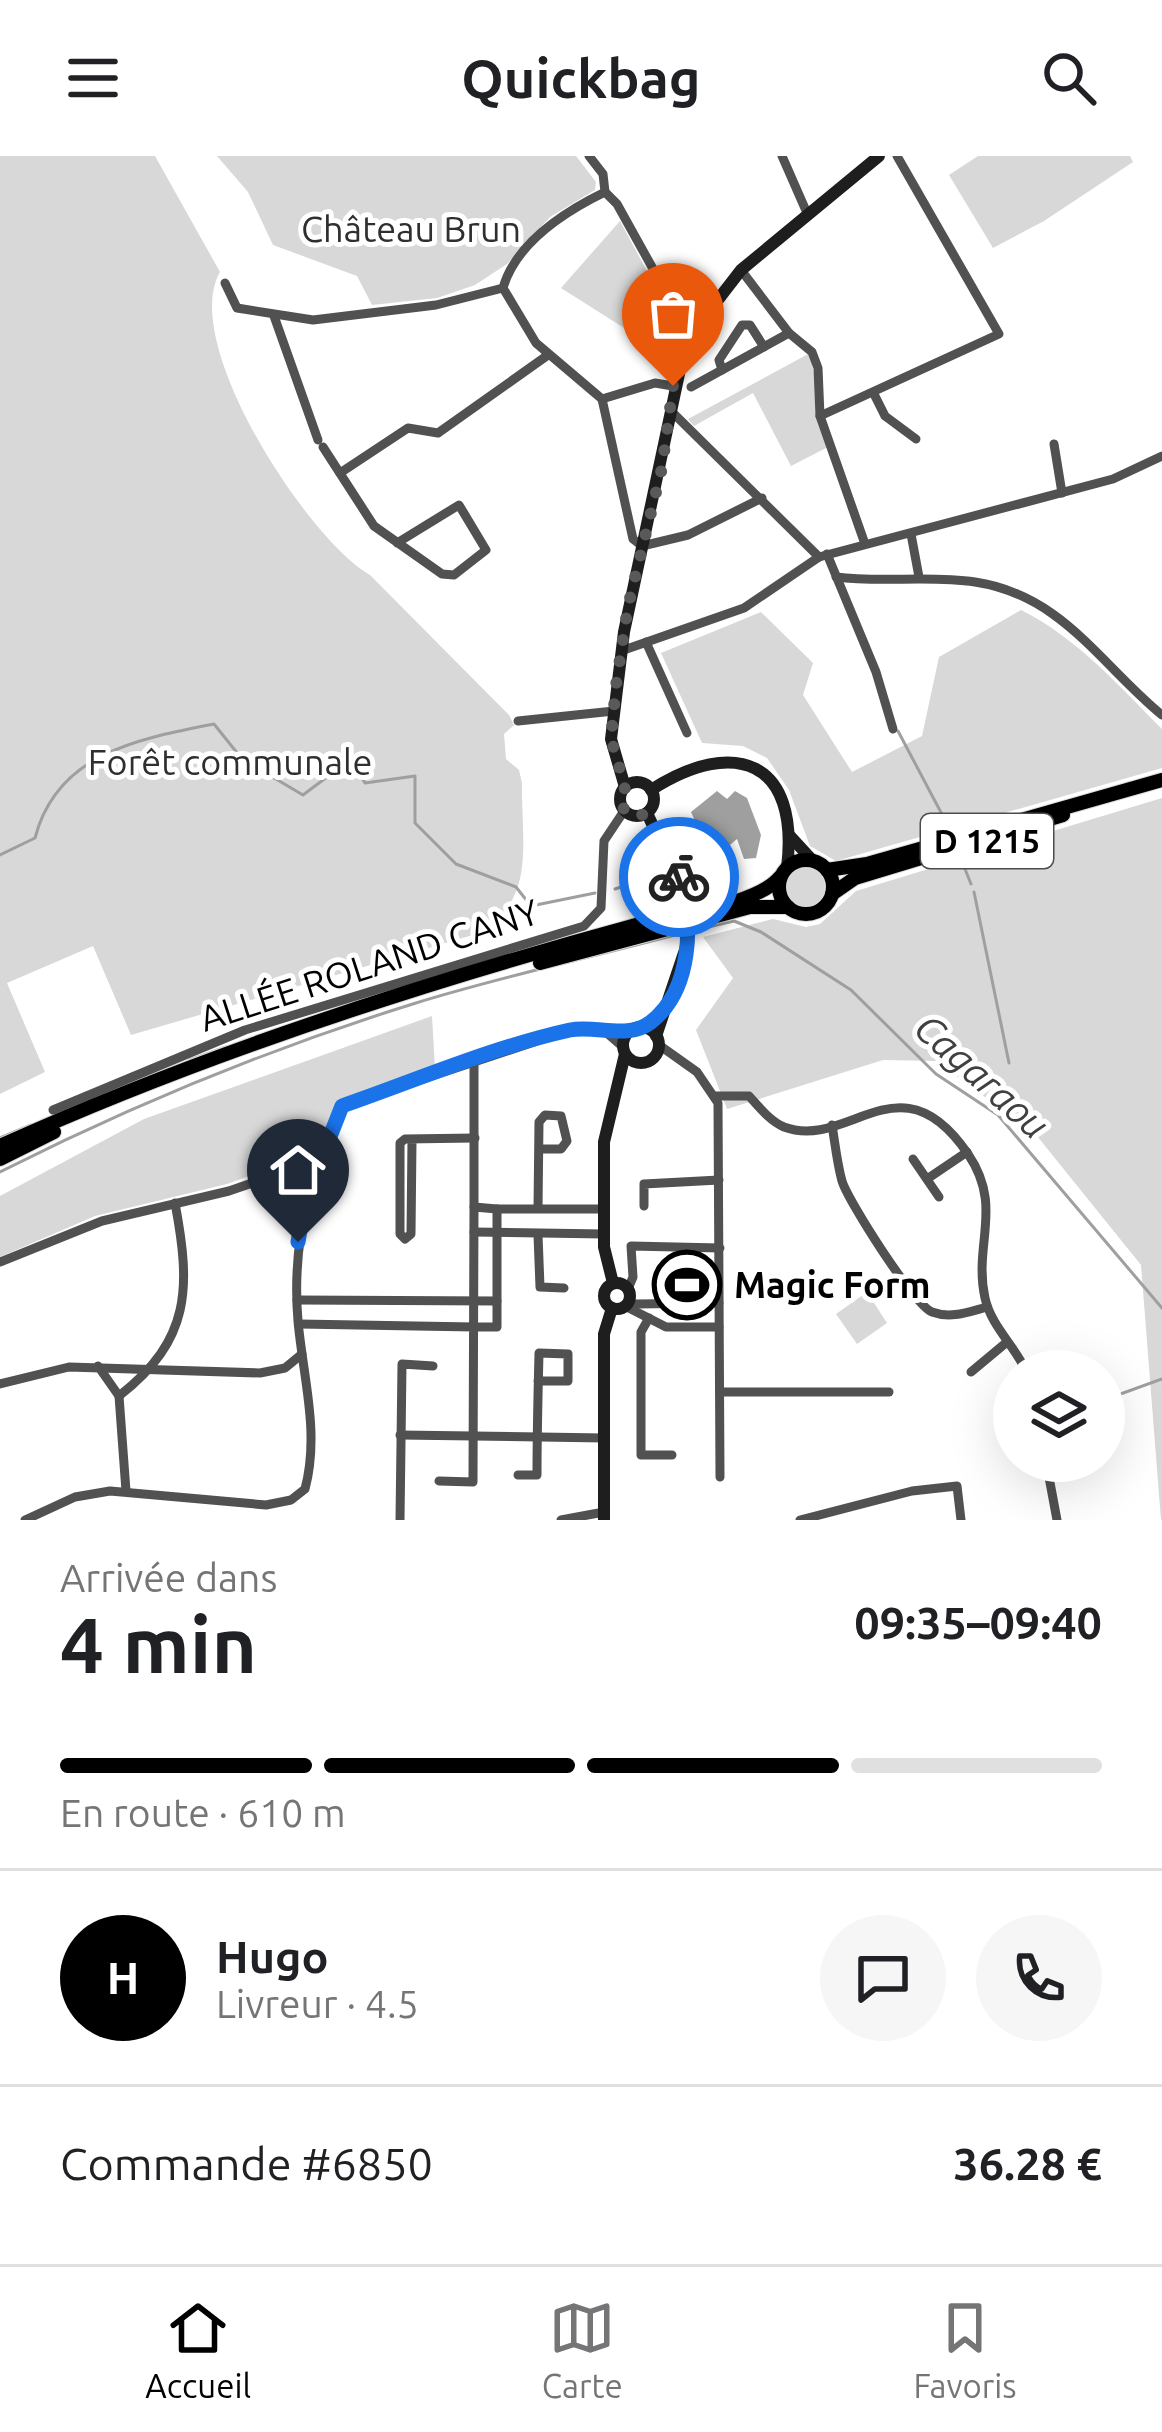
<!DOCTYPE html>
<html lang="fr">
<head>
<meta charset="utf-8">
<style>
  :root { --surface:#fff; --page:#f6f6f6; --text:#202124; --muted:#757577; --line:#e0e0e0; --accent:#000 }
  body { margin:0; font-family:Ubuntu,sans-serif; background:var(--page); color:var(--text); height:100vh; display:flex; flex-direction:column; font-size:45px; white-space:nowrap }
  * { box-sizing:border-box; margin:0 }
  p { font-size:39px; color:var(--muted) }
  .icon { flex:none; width:66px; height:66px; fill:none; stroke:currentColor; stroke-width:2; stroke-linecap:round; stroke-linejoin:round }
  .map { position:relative; height:1364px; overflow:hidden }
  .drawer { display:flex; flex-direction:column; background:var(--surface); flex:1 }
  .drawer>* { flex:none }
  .controls { position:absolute; left:993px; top:1194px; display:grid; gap:24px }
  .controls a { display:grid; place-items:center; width:132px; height:132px; border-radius:50%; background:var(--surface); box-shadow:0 12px 48px #0002; font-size:60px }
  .pin { position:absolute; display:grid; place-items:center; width:102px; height:102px; color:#fff; margin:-123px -51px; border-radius:50% 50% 50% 0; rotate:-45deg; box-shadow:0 0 12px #0007 }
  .pin .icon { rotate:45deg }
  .courier { position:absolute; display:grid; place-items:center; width:120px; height:120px; margin:-60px; border:9px solid #1a73e8; border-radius:50%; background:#fff; color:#222; box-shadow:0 3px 15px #0007 }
  .overview em { font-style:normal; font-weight:700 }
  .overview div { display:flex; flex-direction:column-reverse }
  .overview { display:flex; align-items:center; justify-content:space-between; height:204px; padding:0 60px }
  h1 { font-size:78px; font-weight:700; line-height:90px }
  .bar { display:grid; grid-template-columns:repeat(4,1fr); gap:18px 12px; align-content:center; height:144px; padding:0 60px }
  .bar i { height:15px; border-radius:9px; background:var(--line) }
  .bar .current { background:var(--accent) }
  .bar p { grid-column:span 4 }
  .line { display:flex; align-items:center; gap:30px; padding:0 60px; border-top:3px solid var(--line) }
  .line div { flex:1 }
  .round { display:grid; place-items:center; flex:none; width:126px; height:126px; border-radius:63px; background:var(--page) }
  header { display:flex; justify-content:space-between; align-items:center; height:156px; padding:0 60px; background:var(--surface); font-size:54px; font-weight:700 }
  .tab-bar { display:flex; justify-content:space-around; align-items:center; height:168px; border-top:3px solid var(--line); background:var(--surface); font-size:33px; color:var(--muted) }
  .tab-bar a { display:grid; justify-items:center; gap:6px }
  .tab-bar .current { color:var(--accent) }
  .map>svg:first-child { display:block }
</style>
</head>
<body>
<header><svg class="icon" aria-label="menu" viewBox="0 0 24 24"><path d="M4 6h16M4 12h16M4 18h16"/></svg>Quickbag<svg class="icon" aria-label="search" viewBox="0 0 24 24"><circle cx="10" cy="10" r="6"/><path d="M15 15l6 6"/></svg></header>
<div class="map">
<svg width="1162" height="1364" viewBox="0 0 1162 1364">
  <rect width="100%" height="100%" fill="#fff"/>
  <g fill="#d8d8d8">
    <path d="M0 0H155L220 116C179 186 307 383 370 419L509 559 514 569 504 578 506 603 519 614 522 627C521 688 537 741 480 777L131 879 93 790 7 827 45 916 0 938Z"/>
    <polygon points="217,0 576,0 596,26 595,34 550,61 507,108 475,129 437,142 372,149 357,120 273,89 248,36"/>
    <polygon points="978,0 1130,0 1133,6 1044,65 993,92 949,19"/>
    <polygon points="620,65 661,141 632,177 561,132"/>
    <polygon points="810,197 828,291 791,310 753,237 694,270 688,263"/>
    <path d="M1021 454C1077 482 1118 529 1162 573V612L836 705 810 690 789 634 767 602 743 590 702 587 661 497 761 456 813 507 803 539 852 616 922 580 939 501Z"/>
    <polygon points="1162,642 1162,1364 1161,1364 1141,1109 1037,980 937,905 883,904 727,953 696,874 733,822 703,781 773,763 806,771 820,768 856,735"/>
    <circle cx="805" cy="731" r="20"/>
    <polygon points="432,860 435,912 341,944 318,995 227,1028 95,1060 0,1101 0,1040 144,963"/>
    <polygon points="867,1136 887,1167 857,1188 836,1158"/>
  </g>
  <polygon fill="#9f9f9f" points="717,635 727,643 735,635 747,642 761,679 756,702 744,703 737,683 730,689 735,706 715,709 691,656"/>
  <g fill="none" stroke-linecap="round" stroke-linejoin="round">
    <g stroke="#9f9f9f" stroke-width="3">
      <polyline points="898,575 946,666"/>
      <polyline points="354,608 365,627 415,620 415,667 456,708 516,731 531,750 595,737"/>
      <path d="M0 699 35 682C57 597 138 583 214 568L242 603 303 639 351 603"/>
      <polyline points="965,713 971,728"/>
      <polyline points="615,733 624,730 656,741"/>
      <polyline points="974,736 1009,907"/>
      <polyline points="691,775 734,765 761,776 851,834 936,918 998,959 1162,1152"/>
      <polyline points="190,904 226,891"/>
      <polyline points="0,982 31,969"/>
      <path d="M0 1016C133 949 274 891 416 847 503 820 594 801 682 777"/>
      <polyline points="1104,1244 1162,1223"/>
    </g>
    <defs>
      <g id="primary">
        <circle cx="806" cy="731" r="27"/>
        <polyline points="827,714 867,708 1162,624"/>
        <polyline points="832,738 855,722 1063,659"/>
        <polyline points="540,807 750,751 788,751"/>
        <path d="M0 990C198 900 426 826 636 769 674 758 756 750 780 721"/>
        <polyline points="0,1003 54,976"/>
      </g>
    </defs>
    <use href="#primary" stroke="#dbdbdb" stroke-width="16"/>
    <g stroke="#515151" stroke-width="9">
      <polyline points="782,0 807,57"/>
      <polyline points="605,36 617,48 652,111"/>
      <polyline points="741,114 789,177 812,196 818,212 820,260 865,388"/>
      <polyline points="225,127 237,152 313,164 436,149 503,132 536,187 602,243 655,227 673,230"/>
      <path d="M503 132C516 87 566 55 605 36L603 18 589 0"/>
      <polyline points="274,160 318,284"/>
      <polyline points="722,214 719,204 742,169 750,169 764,191"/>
      <polyline points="691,231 789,177"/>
      <polyline points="874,238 885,260 916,283"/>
      <polyline points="602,243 633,383 642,390 688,379 762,342"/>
      <polyline points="670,254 819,401"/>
      <polyline points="820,260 999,178 897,0"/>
      <polyline points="1054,288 1062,337"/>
      <polyline points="323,291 374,370 442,418 454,419 486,394 459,349 397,387"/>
      <polyline points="340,317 408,272 438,277 548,199"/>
      <polyline points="911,378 919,421"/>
      <polyline points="827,398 876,516 893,573"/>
      <path d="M836 421C882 427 929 419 975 426 1062 439 1100 508 1162 559"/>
      <polyline points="646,486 687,577"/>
      <polyline points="621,495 744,452 819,401 1113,323 1162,300"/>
      <polyline points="518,565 614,555"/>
      <polyline points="607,877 623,891"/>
      <polyline points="659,889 697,916 718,947 720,1321"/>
      <path d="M715 940H749C759 951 770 965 784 971 849 995 900 898 968 998 1004 1051 973 1088 985 1142 991 1170 1015 1190 1026 1215"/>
      <polyline points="53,954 245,874 584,770 601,752 604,685 624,655"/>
      <path d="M832 969C835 987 837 1007 842 1025 848 1045 915 1150 932 1156 951 1163 968 1156 987 1151"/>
      <polyline points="412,984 411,1078 405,1083 400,1078 400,987 405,983 475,982"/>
      <polyline points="913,1003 939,1041"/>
      <polyline points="927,1023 967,996"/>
      <polyline points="644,1050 644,1028 719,1024"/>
      <polyline points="474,1051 474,905"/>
      <polyline points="538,1052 539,966 545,959 561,960 567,985 561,993 539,993"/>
      <polyline points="497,1053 604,1053"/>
      <polyline points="474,1076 604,1078"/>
      <polyline points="538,1079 540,1131 564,1132"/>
      <polyline points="0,1106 102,1065 229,1035 301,1010 321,998 342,950 567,875 631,875"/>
      <polyline points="628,1133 633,1121 631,1090 720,1092"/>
      <polyline points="297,1144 497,1145"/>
      <polyline points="635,1148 719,1147"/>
      <polyline points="625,1150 666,1171 719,1171"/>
      <polyline points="649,1162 641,1176 641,1299 672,1299"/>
      <polyline points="299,1168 474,1171 497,1171 497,1053 474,1051 473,1326 439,1325"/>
      <polyline points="98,1210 119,1240 126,1335"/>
      <polyline points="971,1216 1007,1186"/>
      <polyline points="0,1228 69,1211 260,1217 285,1212 302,1198"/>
      <polyline points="720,1236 889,1236"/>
      <path d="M119 1240C191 1184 191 1132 175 1047"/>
      <polyline points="400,1279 604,1282"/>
      <polyline points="1046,1305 1057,1364"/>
      <path d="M518 1319H537C537 1278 538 1237 539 1197L568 1198V1225H538"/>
      <path d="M25 1364 75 1341 110 1335 266 1349 291 1344 305 1333C320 1277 303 1221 298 1165 293 1106 302 1054 321 998"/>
      <polyline points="400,1364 402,1208 433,1210"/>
      <polyline points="561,1364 604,1356"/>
      <polyline points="800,1364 912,1335 957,1330 961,1364"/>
    </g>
    <g stroke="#1e1e1e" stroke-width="12">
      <circle cx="637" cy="643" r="17"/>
      <polyline points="625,631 611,583 624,476 686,185 741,114 879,0"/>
      <path d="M651 634C735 580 800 605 787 712"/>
      <polyline points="647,657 684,737"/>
      <polyline points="790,680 813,705"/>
      <circle cx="641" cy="889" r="18"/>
      <polyline points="656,880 687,788"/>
      <polyline points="613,1127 604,1091 604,986 625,898"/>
      <circle cx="617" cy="1140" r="13"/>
      <polyline points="604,1364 604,1178 612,1152"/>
    </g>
    <use href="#primary" stroke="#000" stroke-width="14"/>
    <polyline stroke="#1e1e1e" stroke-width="12" points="684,737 687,788"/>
  </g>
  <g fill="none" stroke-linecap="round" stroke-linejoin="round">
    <polyline stroke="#595959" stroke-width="12" stroke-dasharray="0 21.6" points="673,230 662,312 628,450 616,529 611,583 625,631 621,650 632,660 647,658 679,721"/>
    <path stroke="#1a73e8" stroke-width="15" d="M298 1086 305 1044 342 950C417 924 493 891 570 874 597 869 628 884 651 866 692 834 694 766 679 721"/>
  </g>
  <defs>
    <symbol id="stadium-ring" viewBox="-11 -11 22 22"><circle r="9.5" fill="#fff" stroke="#000" stroke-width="1.5"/><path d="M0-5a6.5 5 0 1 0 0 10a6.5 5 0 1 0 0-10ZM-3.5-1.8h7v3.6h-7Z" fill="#000"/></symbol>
  </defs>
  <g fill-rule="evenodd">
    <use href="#stadium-ring" x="649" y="1091" width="76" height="76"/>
  </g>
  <g text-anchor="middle" stroke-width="10" stroke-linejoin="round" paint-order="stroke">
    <rect fill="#fff" stroke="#4c4c4c" stroke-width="3" x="921" y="658" width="132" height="54" rx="9"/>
    <g font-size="33" font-weight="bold" fill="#000">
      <text x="987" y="697">D 1215</text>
    </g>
    <g font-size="36" fill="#2f2f2f" stroke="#fff">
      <text x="411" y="86">Château Brun</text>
      <text x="230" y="619">Forêt communale</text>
    </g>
    <g font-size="36" fill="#000" stroke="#fff">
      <text transform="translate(369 809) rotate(-18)" y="13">ALLÉE ROLAND CANY</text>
    </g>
    <g font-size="36" font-weight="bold" fill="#000" stroke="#fff" text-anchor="start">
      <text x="734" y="1142">Magic Form</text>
    </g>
    <g font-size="39" font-style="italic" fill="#404040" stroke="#fff">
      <text transform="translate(982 920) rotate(42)" y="14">Cagaraou</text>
    </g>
  </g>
</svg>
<div class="controls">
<a><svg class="icon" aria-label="layers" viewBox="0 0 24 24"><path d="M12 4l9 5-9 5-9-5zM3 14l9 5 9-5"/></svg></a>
</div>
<div class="pin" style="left:673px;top:230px;background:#ea580c"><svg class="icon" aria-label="bag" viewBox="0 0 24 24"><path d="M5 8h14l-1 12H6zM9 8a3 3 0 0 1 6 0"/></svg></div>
<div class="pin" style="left:298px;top:1086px;background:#1f2937"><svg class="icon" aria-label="home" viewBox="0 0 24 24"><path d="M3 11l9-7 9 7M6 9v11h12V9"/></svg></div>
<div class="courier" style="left:679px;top:721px"><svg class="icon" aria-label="bike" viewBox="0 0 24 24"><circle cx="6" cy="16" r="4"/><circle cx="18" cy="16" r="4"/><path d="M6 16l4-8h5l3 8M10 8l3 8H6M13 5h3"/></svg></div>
</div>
<section class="drawer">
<div class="overview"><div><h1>4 min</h1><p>Arrivée dans</p></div><em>09:35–09:40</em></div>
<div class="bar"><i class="current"></i><i class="current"></i><i class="current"></i><i></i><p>En route · 610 m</p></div>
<div class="line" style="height:216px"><b class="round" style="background:var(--accent);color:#fff">H</b><div><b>Hugo</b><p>Livreur · 4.5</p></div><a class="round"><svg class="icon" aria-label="chat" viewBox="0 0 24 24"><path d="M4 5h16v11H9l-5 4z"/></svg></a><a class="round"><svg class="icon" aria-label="phone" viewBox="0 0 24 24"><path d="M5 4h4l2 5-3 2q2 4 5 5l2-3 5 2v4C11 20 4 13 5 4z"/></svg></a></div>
<div class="line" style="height:156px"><div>Commande #6850</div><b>36.28 €</b></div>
</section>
<nav class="tab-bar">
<a class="current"><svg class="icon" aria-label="home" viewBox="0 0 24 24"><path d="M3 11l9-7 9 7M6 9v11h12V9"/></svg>Accueil</a>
<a><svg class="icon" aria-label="map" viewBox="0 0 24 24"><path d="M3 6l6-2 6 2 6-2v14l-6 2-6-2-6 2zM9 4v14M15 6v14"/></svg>Carte</a>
<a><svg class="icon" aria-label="saved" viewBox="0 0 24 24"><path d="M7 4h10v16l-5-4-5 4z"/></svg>Favoris</a>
</nav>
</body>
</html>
